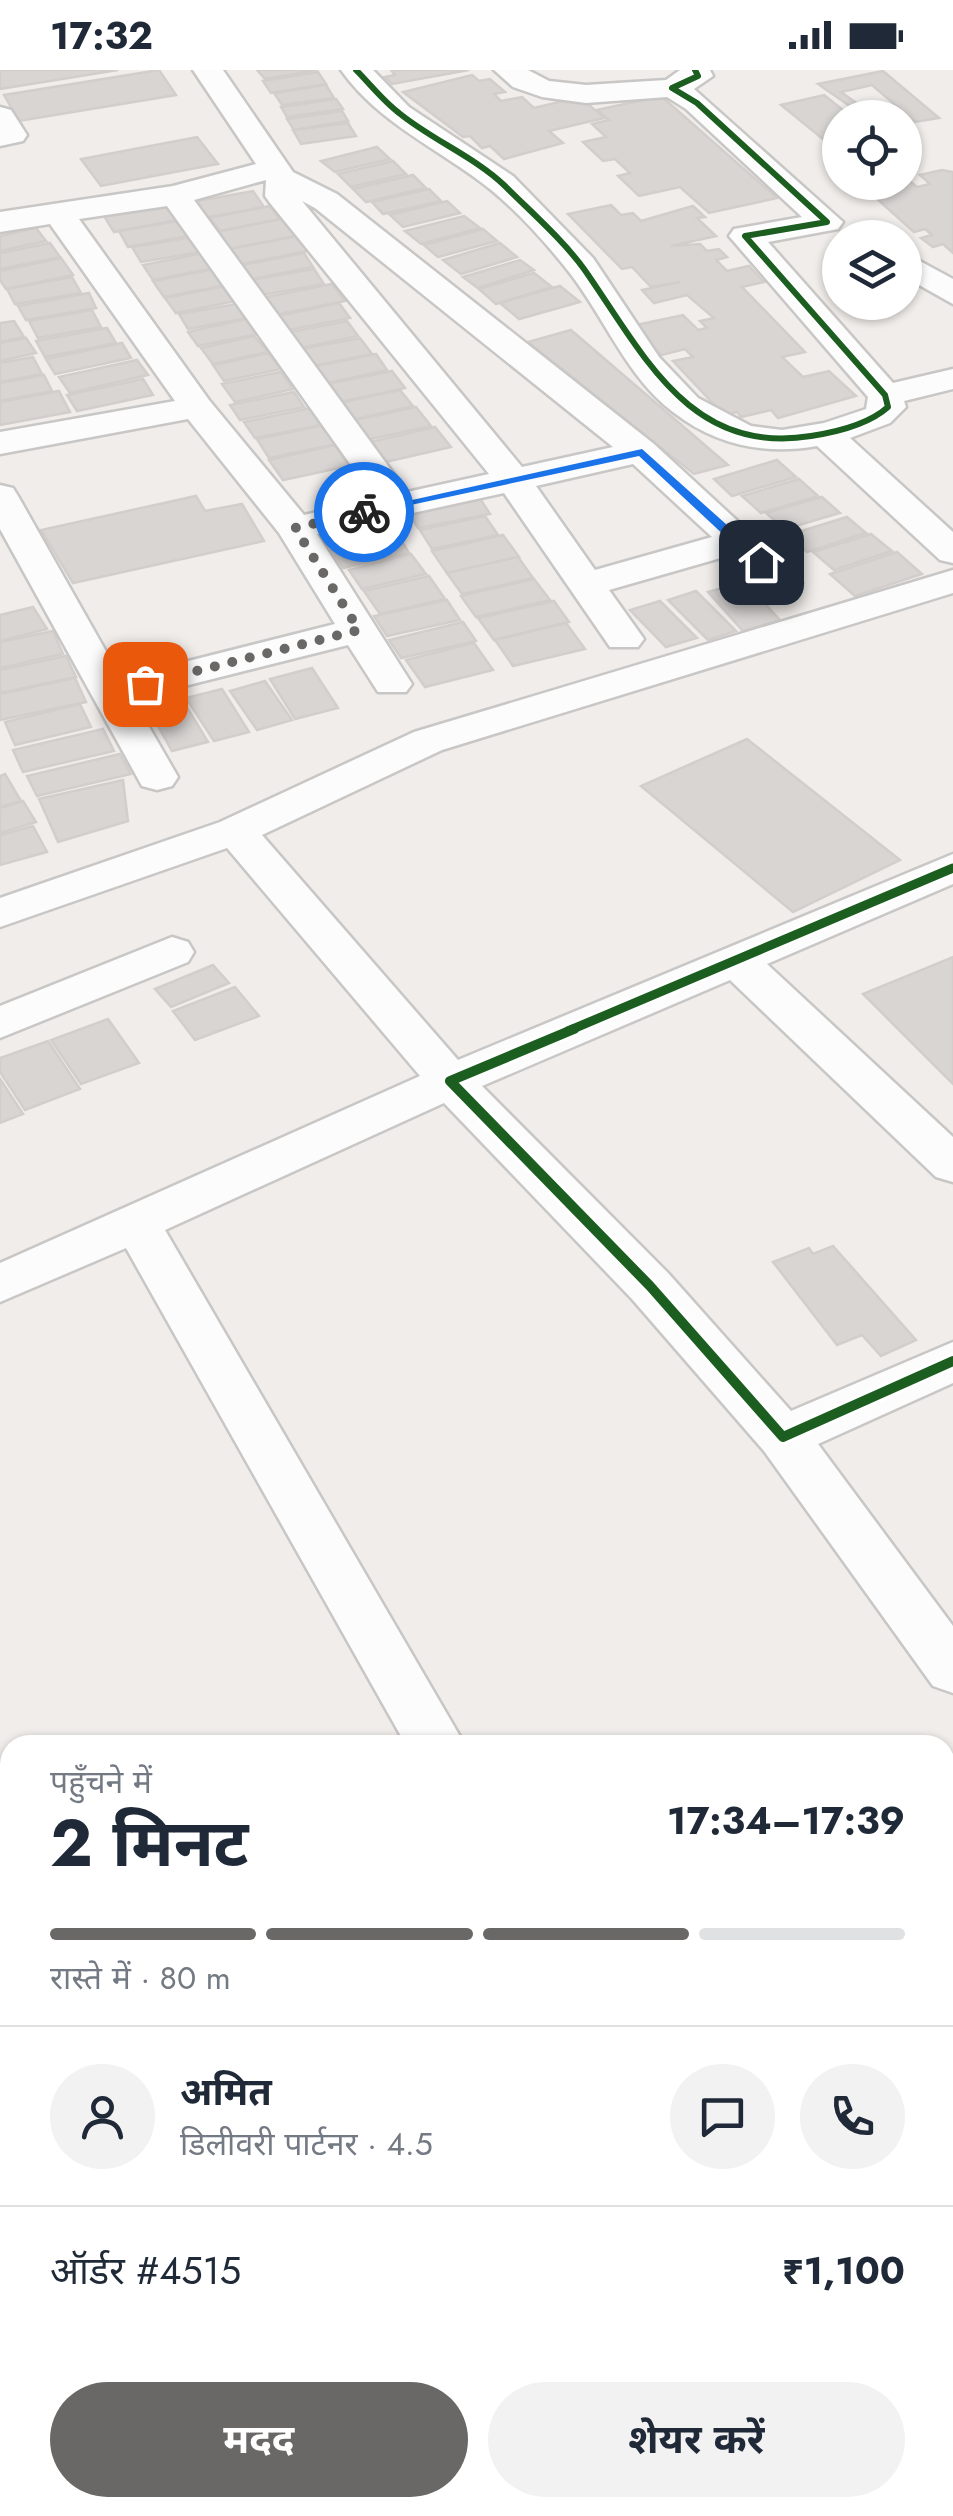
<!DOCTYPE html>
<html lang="hi">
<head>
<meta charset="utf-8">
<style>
  :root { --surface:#fff; --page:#f2f2f3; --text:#1f2937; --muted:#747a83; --line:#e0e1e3; --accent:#696867 }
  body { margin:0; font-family:Jost,"Noto Sans Devanagari",sans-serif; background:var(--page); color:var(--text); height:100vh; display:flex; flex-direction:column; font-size:38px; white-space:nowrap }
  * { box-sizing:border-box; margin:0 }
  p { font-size:32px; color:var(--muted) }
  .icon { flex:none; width:55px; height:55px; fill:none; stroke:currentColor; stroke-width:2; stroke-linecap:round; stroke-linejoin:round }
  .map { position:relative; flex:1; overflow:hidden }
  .panel { position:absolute; left:0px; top:1665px; width:955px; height:782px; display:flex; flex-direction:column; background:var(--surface); border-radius:30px 30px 0 0; box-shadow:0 2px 8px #0004 }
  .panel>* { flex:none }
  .buttons { position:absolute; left:822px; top:30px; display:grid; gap:20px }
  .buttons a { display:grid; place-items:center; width:100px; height:100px; border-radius:50%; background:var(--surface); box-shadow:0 2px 8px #0004; font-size:50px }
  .pin { position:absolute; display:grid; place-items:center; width:85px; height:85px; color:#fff; margin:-42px; border-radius:20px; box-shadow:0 5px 15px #0006 }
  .courier { position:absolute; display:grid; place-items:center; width:100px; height:100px; margin:-50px; border:8px solid #1a73e8; border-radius:50%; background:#fff; color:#222; box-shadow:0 2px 12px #0007 }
  .overview em { font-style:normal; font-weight:700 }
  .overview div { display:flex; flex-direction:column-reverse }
  .overview { display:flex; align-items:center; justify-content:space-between; height:170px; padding:0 50px }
  h1 { font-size:65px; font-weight:700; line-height:75px }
  .bar { display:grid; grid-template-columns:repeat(4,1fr); gap:15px 10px; align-content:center; height:120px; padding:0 50px }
  .bar i { height:12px; border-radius:8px; background:var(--line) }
  .bar .active { background:var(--accent) }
  .bar p { grid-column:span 4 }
  .line { display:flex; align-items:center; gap:25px; padding:0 50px; border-top:2px solid var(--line) }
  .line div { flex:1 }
  .round { display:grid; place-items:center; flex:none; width:105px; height:105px; border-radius:52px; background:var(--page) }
  .cta { display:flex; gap:20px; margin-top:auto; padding:20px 50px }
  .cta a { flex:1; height:115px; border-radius:60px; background:var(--accent); color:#fff; font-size:40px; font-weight:700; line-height:115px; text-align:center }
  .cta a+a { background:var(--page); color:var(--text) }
  .status { display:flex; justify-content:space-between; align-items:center; height:70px; padding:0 50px; background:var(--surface); direction:ltr }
  .status svg { height:28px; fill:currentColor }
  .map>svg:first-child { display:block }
</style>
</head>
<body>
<div class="status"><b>17:32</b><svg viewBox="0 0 49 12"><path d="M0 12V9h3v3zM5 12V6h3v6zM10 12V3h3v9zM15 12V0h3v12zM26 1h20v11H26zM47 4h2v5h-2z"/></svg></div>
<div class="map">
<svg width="953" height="2446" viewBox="0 0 953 2446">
  <rect width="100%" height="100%" fill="#f0edea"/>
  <g fill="#d8d5d3" stroke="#d3cecb" stroke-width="2.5">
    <polygon points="0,0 118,0 0,19"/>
    <polygon points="159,0 176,25 19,51 4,25"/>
    <polygon points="257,0 318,0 265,9"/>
    <polygon points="391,0 469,0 392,14 385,7 395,5"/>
    <polygon points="883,1 939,48 915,52 872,15 841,22 869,42 861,44 818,14"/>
    <polygon points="318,2 326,14 271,23 263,11"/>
    <polygon points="472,5 479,11 490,9 505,22 494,24 501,31 522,27 534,38 580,27 604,48 549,61 563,73 504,89 490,76 482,78 470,66 463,67 403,22"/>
    <polygon points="326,15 334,28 282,35 274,23"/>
    <polygon points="824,25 853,48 840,48 840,66 824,70 781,35"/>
    <polygon points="661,26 777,128 709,143 680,117 639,126 618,106 630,103 615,89 603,91 583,72 606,67 592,54 609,50 597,40"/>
    <polygon points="336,29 343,39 287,47 281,37"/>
    <polygon points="342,41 348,51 294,60 287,49"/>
    <polygon points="348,53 356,66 301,74 293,60"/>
    <polygon points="197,67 218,94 101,116 81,89"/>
    <polygon points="377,77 390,89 335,102 321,91"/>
    <polygon points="393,91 406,104 351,117 338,104"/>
    <polygon points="942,100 953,102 953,183 943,174 933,177 921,168 932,165 925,159 914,162 866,119 880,112 905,112 905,107 917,117 930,114 920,105"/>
    <polygon points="413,105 426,118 366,132 353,119"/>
    <polygon points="429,119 441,131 383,144 372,132"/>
    <polygon points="253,121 264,137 203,148 192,132"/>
    <polygon points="447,131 460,143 403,157 390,145"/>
    <polygon points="167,135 177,150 114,162 104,146"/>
    <polygon points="611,135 621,145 633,143 641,151 693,136 705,147 697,148 716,166 671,176 700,174 707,181 719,179 727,187 716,190 727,201 749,196 764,212 742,217 805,282 782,287 803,307 829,301 856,326 778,348 771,340 741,347 737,342 724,345 673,291 693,287 685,279 662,285 627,257 683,245 698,260 707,258 700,251 714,248 687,225 654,233 642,220 680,212 651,217 632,197 622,199 568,144"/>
    <polygon points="270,136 280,149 220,161 210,148"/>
    <polygon points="464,146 480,158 421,174 405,161"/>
    <polygon points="281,149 295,166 230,179 217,162"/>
    <polygon points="178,151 188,166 128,177 119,161"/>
    <polygon points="36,158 46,171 0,181 0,166"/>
    <polygon points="483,159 497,171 438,187 424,175"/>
    <polygon points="297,166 308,181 236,195 225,180"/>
    <polygon points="192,167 201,182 141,192 132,177"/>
    <polygon points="50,173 60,187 0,199 0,183"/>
    <polygon points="500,173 517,187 461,204 443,190"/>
    <polygon points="203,183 214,198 153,210 143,195"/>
    <polygon points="304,183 313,197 251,209 242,195"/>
    <polygon points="61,188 73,205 6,219 0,210 0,201"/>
    <polygon points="520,190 534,200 478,218 463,207"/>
    <polygon points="215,199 226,215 164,227 153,211"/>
    <polygon points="314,199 324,214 262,225 251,210"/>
    <polygon points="534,203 552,217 496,234 479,219"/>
    <polygon points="72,207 81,223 15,234 7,219"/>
    <polygon points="332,214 345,231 274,245 261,228"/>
    <polygon points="225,216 236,231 176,243 165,228"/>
    <polygon points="560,216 580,232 519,249 500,233"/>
    <polygon points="89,223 96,238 26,250 18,236"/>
    <polygon points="242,233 251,247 188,259 179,244"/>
    <polygon points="339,233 350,248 289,260 278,246"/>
    <polygon points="92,240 101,257 38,268 29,251"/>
    <polygon points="246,249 257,264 198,276 188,262"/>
    <polygon points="14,251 24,267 0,272 0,253"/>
    <polygon points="347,251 358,266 301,278 290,262"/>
    <polygon points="107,258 116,273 45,287 36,271"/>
    <polygon points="571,260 728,395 694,404 528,272"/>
    <polygon points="254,266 268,282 213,294 201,278"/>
    <polygon points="26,268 36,283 0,291 0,273"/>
    <polygon points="360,268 372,284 313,296 301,279"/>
    <polygon points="122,273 131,288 55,304 46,289"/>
    <polygon points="268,283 281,299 224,311 213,295"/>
    <polygon points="376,284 387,300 328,313 316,296"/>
    <polygon points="33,287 42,304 0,312 0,293"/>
    <polygon points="137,290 148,305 70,323 59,307"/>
    <polygon points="392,301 405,318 340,332 327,314"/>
    <polygon points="281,302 293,319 235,332 222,314"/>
    <polygon points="44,305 52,321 0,331 0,313"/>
    <polygon points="143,309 153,325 77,341 67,325"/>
    <polygon points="400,320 413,336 352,350 339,333"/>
    <polygon points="59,321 70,342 0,355 0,332"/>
    <polygon points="294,322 304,337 240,350 230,335"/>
    <polygon points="416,337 431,356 366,370 351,351"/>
    <polygon points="311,338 322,355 255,368 244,352"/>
    <polygon points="325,355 337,374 269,388 257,369"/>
    <polygon points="435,357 451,377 381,393 366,373"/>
    <polygon points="335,375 349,396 283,410 269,390"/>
    <polygon points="777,390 796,407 732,426 714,409"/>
    <polygon points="799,409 818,426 761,443 742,426"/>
    <polygon points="477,424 490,444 418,458 406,438"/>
    <polygon points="196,426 205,441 242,434 264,471 73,513 41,460"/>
    <polygon points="822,427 840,443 785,459 766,443"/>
    <polygon points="386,443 400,461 334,478 320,460"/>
    <polygon points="485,446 498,465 432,479 420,460"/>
    <polygon points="847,447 866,463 807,482 788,465"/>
    <polygon points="871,464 892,481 834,500 813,482"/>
    <polygon points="398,465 409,483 343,498 331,480"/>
    <polygon points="503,465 519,487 447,503 432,481"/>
    <polygon points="897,482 922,504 855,526 830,504"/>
    <polygon points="411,484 426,504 362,519 349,500"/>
    <polygon points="518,487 533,508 462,524 447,503"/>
    <polygon points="429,506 445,529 380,544 364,521"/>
    <polygon points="534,509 550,530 476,547 461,526"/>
    <polygon points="745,512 780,550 743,561 708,522"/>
    <polygon points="696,521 736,561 708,570 668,530"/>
    <polygon points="447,530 460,550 387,566 374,546"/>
    <polygon points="554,531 569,552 494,570 478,548"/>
    <polygon points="660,531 697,568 666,577 630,540"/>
    <polygon points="33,537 47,559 0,571 0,545"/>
    <polygon points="463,552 476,571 401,588 389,570"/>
    <polygon points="566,553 585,579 513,596 495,570"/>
    <polygon points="53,561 63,584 0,598 0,572"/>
    <polygon points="474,573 493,600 425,617 406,590"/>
    <polygon points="66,586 76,607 0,623 0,600"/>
    <polygon points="312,598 338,638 295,649 270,609"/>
    <polygon points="75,608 86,632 0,650 0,624"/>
    <polygon points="265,611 292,650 257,660 230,621"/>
    <polygon points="222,619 249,662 214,671 186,628"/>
    <polygon points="182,629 208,672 172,681 148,638"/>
    <polygon points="80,634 91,657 15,675 5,652"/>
    <polygon points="103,659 114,681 23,702 13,680"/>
    <polygon points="747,669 900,790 793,842 641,716"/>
    <polygon points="120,684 131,704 37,726 27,706"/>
    <polygon points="5,704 21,731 0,737 0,706"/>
    <polygon points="123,710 128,751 58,772 39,729"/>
    <polygon points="23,731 36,752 0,763 0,738"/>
    <polygon points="33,756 47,782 0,795 0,765"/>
    <polygon points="953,887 953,1014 863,924"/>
    <polygon points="213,895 229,913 171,937 155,919"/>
    <polygon points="235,917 259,946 195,970 173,941"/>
    <polygon points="108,949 139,993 81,1014 51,970"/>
    <polygon points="48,971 80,1019 25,1040 0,1002 0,988"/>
    <polygon points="0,1009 23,1044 0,1053"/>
    <polygon points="833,1176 916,1270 881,1286 862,1265 837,1275 773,1192 809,1178 813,1184"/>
    <polygon points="456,2438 547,2438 532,2446 460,2446"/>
  </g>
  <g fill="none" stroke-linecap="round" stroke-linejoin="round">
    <defs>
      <g id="minor">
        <path d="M193 0H223L293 102 337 124 654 374 796 505 802 513 796 521H770L731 485 609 520 644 569 638 577H610L504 423 317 464 412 614 406 622H378L348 575 133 629 178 707 172 716 157 720 142 716 0 459V415L13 418 18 426 121 608 335 554 279 463 188 349 0 384V362L175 331 50 154 0 162V142L173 116 256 94ZM266 110 265 126 270 133 489 404 407 422 194 130ZM302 131 315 138 613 377 522 397ZM167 136 375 429 304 445 209 330 79 149ZM633 394 712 467 595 500 536 416Z"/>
        <path d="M341 0H373L409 37 513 106 593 188 659 287 698 328 751 356 782 360 824 353 866 339 868 327 729 166 734 159 802 147 686 39 667 27 586 33 542 27 513 17 494 0H528L549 11 586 15 666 10 680 0H710L713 6 694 19 843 152 838 159 768 172 893 313 953 299V319L904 331 906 337 890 353 850 368 953 462V493L940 490 817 376C765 385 717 376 673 342 626 306 605 248 569 202 547 174 517 141 490 119 440 79 379 54 341 0Z"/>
        <polygon points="0,37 11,40 27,65 23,71 0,76"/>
        <polygon points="905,183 953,209 953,234 905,207"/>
        <polygon points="953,500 953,523 442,680 262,765 458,990 953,784 953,814 767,894 953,1067 953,1112 936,1107 730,910 482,1016 668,1203 791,1341 953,1272 953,1313 818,1374 953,1556 953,1623 933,1616 764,1381 632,1229 444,1033 165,1160 465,1675 406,1675 126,1178 0,1232 0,1193 420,1006 227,778 0,857 0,828 220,752 414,662"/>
        <polygon points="172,867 188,872 194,882 188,892 0,968 0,936"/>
        <polygon points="953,1891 953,1947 945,1949 945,1893"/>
        <polygon points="0,2137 10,2141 10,2230 0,2226"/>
        <polygon points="10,2275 10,2344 0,2348 0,2279"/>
      </g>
    </defs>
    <use href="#minor" stroke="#c8c7c6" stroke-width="5"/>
    <use href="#minor" fill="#fdfcfc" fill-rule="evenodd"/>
    <defs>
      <path id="cycleway-far2" d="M356 0C370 14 383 31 399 43 432 70 475 87 505 116 531 142 563 170 584 199 643 283 689 386 811 366 837 362 868 355 888 337L885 325 745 166 827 152 697 33 672 18 698 6 695 0"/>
      <polyline id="cycleway-far1" points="568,961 953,798"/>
      <polyline id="cycleway" points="574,959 450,1011 650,1216 783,1367 953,1291"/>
    </defs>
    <use href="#cycleway-far2" stroke="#fff" stroke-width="10"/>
    <use href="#cycleway-far1" stroke="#fff" stroke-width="14"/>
    <use href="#cycleway" stroke="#fff" stroke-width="16"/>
    <use href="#cycleway-far2" stroke="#1b5e20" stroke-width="6"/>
    <use href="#cycleway-far1" stroke="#1b5e20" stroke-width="9"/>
    <use href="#cycleway" stroke="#1b5e20" stroke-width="10"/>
  </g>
  <polygon fill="#1a73e8" points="642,379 765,489 765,495 756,495 639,386 364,445 358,442"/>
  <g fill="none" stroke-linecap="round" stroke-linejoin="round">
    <polyline stroke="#696867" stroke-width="10" stroke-dasharray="0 18" points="145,614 359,560 295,458 364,442"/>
  </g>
</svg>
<div class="buttons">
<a><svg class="icon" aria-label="locate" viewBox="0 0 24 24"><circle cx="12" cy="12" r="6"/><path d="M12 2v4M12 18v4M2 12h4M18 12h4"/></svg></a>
<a><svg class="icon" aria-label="layers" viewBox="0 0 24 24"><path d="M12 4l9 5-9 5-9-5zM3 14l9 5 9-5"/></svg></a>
</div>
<div class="pin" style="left:145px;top:614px;background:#ea580c"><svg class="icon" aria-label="bag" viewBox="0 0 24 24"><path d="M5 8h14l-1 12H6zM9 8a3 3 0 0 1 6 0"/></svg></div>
<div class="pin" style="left:761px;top:492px;background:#1f2937"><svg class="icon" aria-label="home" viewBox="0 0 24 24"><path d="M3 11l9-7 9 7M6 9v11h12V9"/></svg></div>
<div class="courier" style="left:364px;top:442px"><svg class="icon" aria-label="bike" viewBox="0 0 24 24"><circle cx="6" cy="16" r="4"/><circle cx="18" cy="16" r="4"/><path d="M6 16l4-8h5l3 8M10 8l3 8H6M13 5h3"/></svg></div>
<section class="panel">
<div class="overview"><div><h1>2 मिनट</h1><p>पहुँचने में</p></div><em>17:34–17:39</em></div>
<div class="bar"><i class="active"></i><i class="active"></i><i class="active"></i><i></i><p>रास्ते में · 80 m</p></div>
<div class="line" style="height:180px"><a class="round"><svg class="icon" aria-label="person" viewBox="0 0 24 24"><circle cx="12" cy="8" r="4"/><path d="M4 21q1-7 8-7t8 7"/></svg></a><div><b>अमित</b><p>डिलीवरी पार्टनर · 4.5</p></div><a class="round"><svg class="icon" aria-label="chat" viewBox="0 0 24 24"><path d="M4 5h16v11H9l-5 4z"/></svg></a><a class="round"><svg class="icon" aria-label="phone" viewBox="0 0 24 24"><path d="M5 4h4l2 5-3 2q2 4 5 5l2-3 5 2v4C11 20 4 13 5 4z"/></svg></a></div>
<div class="line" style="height:130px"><div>ऑर्डर #4515</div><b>₹1,100</b></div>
<div class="cta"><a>मदद</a><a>शेयर करें</a></div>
</section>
</div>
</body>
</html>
